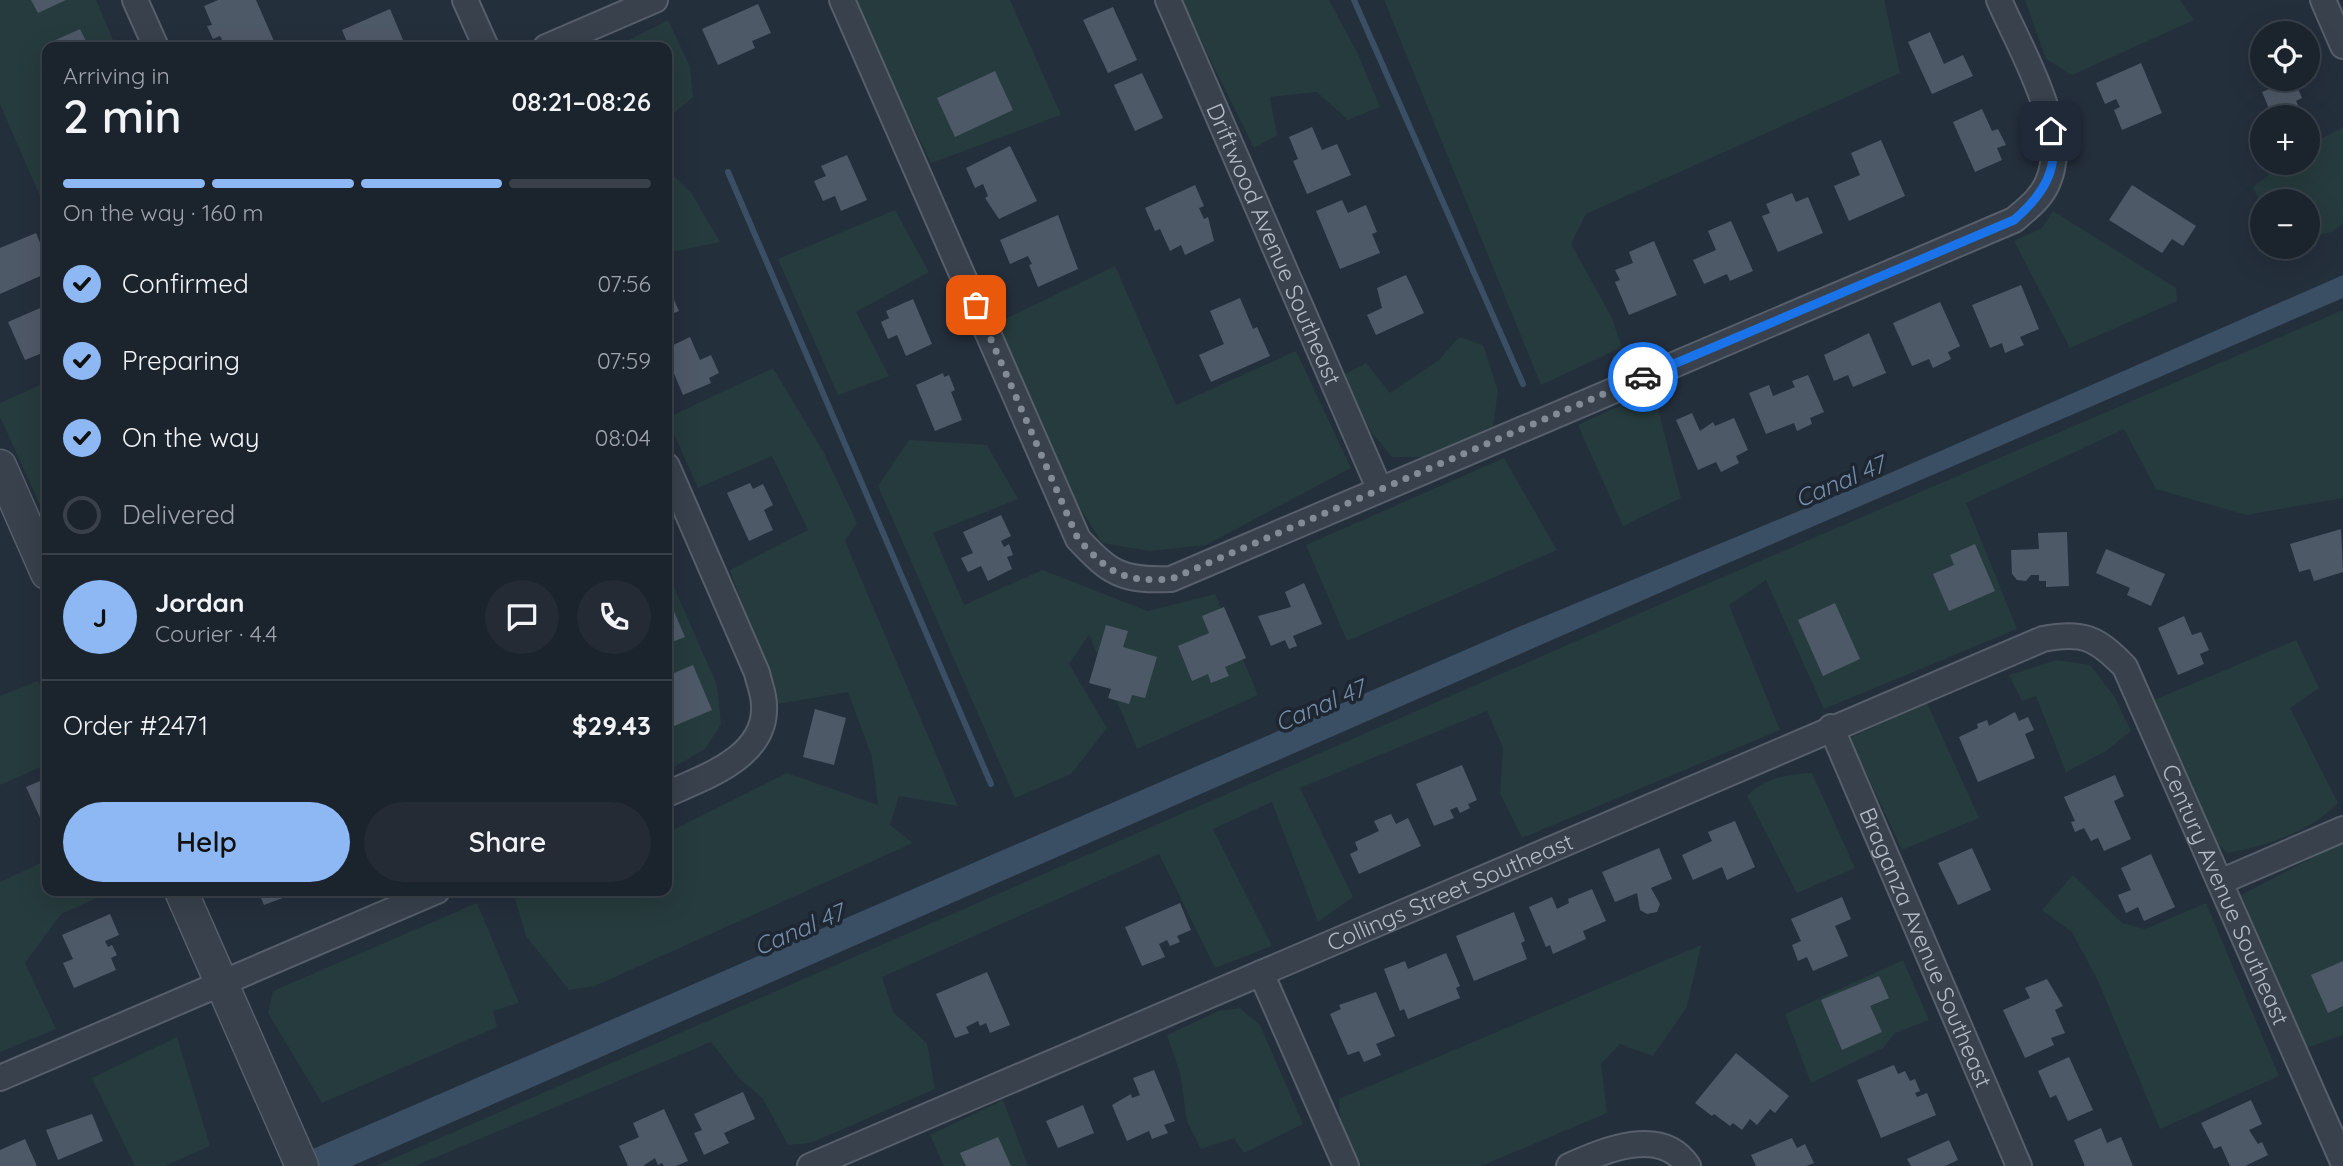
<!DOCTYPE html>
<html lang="en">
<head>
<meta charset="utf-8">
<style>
  :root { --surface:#1b232d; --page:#242b35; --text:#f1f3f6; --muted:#a0a4aa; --line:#394049; --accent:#8db8f3 }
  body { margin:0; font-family:Quicksand,sans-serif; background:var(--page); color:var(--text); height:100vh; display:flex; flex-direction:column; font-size:26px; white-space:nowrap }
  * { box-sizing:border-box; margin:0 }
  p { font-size:23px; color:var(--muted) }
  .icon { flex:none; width:38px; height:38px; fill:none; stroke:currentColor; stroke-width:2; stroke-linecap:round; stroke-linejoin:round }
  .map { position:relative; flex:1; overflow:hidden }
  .panel { position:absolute; left:42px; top:42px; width:630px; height:854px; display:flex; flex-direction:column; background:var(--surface); border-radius:14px; box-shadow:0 7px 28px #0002,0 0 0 2px var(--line) }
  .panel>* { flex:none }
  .tools { position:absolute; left:2250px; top:21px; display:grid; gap:14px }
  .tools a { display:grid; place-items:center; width:70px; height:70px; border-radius:50%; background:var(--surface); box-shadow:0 7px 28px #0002,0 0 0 2px var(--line); font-size:35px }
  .pin { position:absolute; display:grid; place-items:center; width:60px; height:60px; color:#fff; margin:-30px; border-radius:14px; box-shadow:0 4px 10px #0006 }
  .courier { position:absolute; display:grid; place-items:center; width:70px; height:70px; margin:-35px; border:5px solid #1a73e8; border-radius:50%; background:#fff; color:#222; box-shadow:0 2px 9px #0007 }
  .overview em { font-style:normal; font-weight:600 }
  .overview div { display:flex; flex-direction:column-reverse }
  .overview { display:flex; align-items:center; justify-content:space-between; height:119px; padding:0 21px }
  h1 { font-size:46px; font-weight:600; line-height:52px }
  .bar { display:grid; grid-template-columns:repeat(4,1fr); gap:10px 7px; align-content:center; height:84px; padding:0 21px }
  .bar i { height:9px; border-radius:5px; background:var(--line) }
  .bar .current { background:var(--accent) }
  .bar p { grid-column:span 4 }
  .line { display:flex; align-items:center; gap:18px; padding:0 21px; border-top:2px solid var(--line) }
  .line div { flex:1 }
  .round { display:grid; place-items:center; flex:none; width:74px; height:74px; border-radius:37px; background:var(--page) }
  ol { padding:0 21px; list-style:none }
  li { display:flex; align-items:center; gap:21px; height:77px }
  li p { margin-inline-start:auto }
  li .icon { padding:7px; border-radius:50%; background:var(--accent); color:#111; stroke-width:4 }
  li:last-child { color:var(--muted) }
  li i { width:38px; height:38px; border:4px solid var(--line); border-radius:50% }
  .primary-button { display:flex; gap:14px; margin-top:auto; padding:14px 21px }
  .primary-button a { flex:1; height:80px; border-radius:42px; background:var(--accent); color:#111; font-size:28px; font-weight:600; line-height:80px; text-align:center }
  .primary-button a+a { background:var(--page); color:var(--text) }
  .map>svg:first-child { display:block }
</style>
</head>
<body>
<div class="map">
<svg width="2343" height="1166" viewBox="0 0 2343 1166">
  <rect width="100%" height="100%" fill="#242f3c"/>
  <g fill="#263b3d">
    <polygon points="0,0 96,0 116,47 47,47 47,201 43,203 0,104"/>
    <polygon points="852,0 1010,0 1061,115 931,163"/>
    <polygon points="1181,0 1329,0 1357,52 1380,107 1348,120 1317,92 1270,97 1277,135 1254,148"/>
    <polygon points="1384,0 1884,0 1900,73 1586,214 1571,244 1611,316 1622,347 1541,385"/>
    <polygon points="2025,0 2180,0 2194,20 2072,75 2046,59"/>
    <polygon points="668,20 690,67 693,97 667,119 667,47 615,47"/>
    <polygon points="2343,127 2343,224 2332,232 2308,237 2308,201 2263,201 2263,208 2253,187 2284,163 2308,163 2308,146"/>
    <polygon points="667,169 692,194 720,242 667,253"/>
    <polygon points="895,210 929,272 856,312 889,376 838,395 778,259"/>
    <polygon points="2053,211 2176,288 2177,301 2070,348 2014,241 2042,228"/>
    <polygon points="1115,266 1176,405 1296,351 1351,468 1206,545 1150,551 1102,543 1075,500 997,323"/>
    <polygon points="2343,310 2343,498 2246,515 2156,489 2124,429 1966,503 2017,629 1824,709 1766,580 1729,605 1780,730 1522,838 1500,793 1503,748 1487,711 1300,788 1353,897 1318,922 1272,802 1213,829 1272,946 1215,968 1159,854 882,977 894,1013 927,1043 935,1089 811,1143 788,1145 763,1099 739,1078 711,1042 415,1166 376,1166 1709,583"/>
    <polygon points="1459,337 1483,345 1498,391 1493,426 1428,457 1392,457 1371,432 1343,375 1366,363 1390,393 1439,360"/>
    <polygon points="773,368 824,453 857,523 845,541 958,806 899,796 890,825 913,843 595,986 569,990 526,936 513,891 667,891 667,833 787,773 878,805 872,757 848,692 778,704 730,570 808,530 772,456 698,488 667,418"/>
    <polygon points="47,382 47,520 0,417 0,403"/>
    <polygon points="1653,390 1681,498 1623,526 1578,425"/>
    <polygon points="909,440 987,445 1018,499 933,533 964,605 1042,570 1148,611 1215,594 1258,695 1137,749 1089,635 1069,664 1107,728 1071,774 1015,798 878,486"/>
    <polygon points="1504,458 1557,550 1347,641 1306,545"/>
    <polygon points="669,576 717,685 721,724 705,749 667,771"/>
    <path d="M2296 640 2319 688 2290 708 2338 803C2310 832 2266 846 2227 853L2214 840 2154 700Z"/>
    <polygon points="2057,660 2090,665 2114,696 2131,731 2106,751 2066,772 2036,696 2022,701 2009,675"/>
    <polygon points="38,681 47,700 47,764 0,785 0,696"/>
    <polygon points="1927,703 1979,818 1902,850 1850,738"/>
    <path d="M1812 773 1855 868 1797 893 1747 796C1764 778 1789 774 1812 773Z"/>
    <polygon points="2343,842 2343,1035 2306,1048 2241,895"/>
    <polygon points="47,860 47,891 113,891 61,914 25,963 56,1029 0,1052 0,882"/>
    <polygon points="2073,875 2122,923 2145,929 2206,903 2279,1076 2160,1129 2098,981 2072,932 2042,910"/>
    <polygon points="477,903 519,1003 493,1011 497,1027 322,1103 268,1013 273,991"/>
    <polygon points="1701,945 1687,1007 1653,1056 1620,1044 1601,1064 1607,1113 1481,1166 1361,1166 1340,1123 1339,1099"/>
    <polygon points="1903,960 1929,1020 1895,1033 1883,1048 1811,1083 1785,1014"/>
    <polygon points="1240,1008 1260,1025 1303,1124 1244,1153 1234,1138 1201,1149 1187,1121 1180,1073 1167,1035 1219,1011"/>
    <polygon points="177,1037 210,1146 165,1166 135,1166 92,1078"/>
    <polygon points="1003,1100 1028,1166 944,1166 930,1135"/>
  </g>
  <polygon fill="#3a4e64" points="2343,275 2343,298 1705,573 352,1166 314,1166 308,1151 1516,628 1874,480"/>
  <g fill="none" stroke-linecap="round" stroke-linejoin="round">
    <g stroke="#3a4e64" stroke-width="6">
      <polyline points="1354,0 1523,384"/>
      <polyline points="728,172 991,784"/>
    </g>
  </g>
  <g fill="#4e5967">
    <polygon points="31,0 66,0 38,13"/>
    <polygon points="218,0 256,0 274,41 261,47 226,47 220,36 213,39 207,26 212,25 204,6"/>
    <polygon points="758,4 771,33 752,41 755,48 718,65 702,29"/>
    <polygon points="1113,7 1137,60 1108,73 1083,20"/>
    <polygon points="390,9 406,47 349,47 342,30"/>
    <polygon points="80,29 89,47 53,47 51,42"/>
    <polygon points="1930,32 1944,64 1963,55 1973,76 1932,94 1908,42"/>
    <polygon points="2141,63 2162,113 2122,130 2114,110 2120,107 2116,99 2105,104 2096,83"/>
    <polygon points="995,71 1013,110 955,137 937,98"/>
    <polygon points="1142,73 1163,118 1135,131 1114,85"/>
    <polygon points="2294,79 2302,98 2296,101 2304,117 2262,117 2270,111 2262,92"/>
    <polygon points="1982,109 1992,131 1998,129 2006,145 1997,148 2002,160 1975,172 1953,122"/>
    <polygon points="1312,127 1322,150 1337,144 1351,175 1307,194 1293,161 1298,159 1289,137"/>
    <polygon points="1881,140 1905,196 1849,221 1834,186 1860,175 1851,153"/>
    <polygon points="1010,146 1037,201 999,219 985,198 988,196 983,184 975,188 966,168"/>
    <polygon points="847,155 867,200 841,211 835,196 823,201 814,181 826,176 821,166"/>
    <polygon points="1195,185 1204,206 1199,208 1204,219 1208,217 1214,241 1185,255 1181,245 1170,251 1160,229 1155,231 1145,208"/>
    <polygon points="2132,185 2196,226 2183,246 2172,239 2162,253 2109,220"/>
    <polygon points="1792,193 1796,202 1808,197 1823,233 1778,252 1762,216 1770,213 1766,204"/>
    <polygon points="1342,200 1348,213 1366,205 1377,232 1372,234 1380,253 1340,269 1316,211"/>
    <polygon points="1058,215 1078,269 1038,287 1029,265 1032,264 1028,256 1010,264 1000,240"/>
    <polygon points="1731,221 1753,271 1730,281 1727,274 1704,284 1693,260 1716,250 1708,231"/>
    <polygon points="36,233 47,260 47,273 0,294 0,248"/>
    <polygon points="1654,241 1677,295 1629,315 1615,282 1620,280 1615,270 1633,263 1629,252"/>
    <polygon points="1406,275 1424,313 1376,335 1367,315 1382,308 1377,288"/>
    <polygon points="667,284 679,311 667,316"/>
    <polygon points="2021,285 2039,329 2020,337 2024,345 2005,353 2002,343 1990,348 1972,305"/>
    <polygon points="1240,298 1253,329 1257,327 1270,356 1211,382 1199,355 1224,344 1210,311"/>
    <polygon points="913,299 932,344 906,356 897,335 888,339 881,322 889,318 886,311"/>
    <polygon points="1940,302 1960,346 1948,352 1951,359 1933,368 1929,359 1912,366 1893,323"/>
    <polygon points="47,305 47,351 25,360 8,322"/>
    <polygon points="1869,333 1886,373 1853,387 1848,375 1834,381 1824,355"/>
    <polygon points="690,337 700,360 711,355 719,373 709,378 711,383 683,395 667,357 667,348"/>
    <polygon points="943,373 944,377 949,375 955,390 951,392 962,420 935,431 916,385"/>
    <polygon points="1808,375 1824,412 1810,418 1812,424 1797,431 1794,423 1766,434 1749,393 1769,385 1773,396 1795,387 1792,381"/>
    <polygon points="1692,413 1700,431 1713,422 1715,426 1734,418 1748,450 1736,456 1739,463 1721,472 1716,462 1698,470 1676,420"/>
    <polygon points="750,483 753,489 763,484 773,505 764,510 773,530 749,541 727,493"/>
    <polygon points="1001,515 1011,536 1001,541 1004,547 1009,544 1013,555 1007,557 1012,569 988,581 981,566 968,572 961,558 973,553 963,532"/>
    <polygon points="2341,529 2343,572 2314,581 2310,569 2299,572 2290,544"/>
    <polygon points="2067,532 2069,586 2046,587 2046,581 2039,581 2039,575 2031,575 2026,581 2017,580 2012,574 2011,550 2039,549 2038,533"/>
    <polygon points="1975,544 1995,591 1949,611 1933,574 1954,565 1950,555"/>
    <polygon points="2106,549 2165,574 2151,606 2127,595 2130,588 2096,573"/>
    <polygon points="1304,583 1322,624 1293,636 1297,646 1289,649 1285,640 1271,646 1258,616 1291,607 1285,592"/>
    <polygon points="667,595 685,637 667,644"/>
    <polygon points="1835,603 1860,659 1823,676 1798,620"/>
    <polygon points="1224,607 1246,658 1225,667 1229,676 1211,683 1208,674 1192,681 1178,646 1209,633 1202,616"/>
    <polygon points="2184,616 2192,635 2201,632 2209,650 2200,654 2204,664 2178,675 2158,628"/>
    <polygon points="1106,625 1128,631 1123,647 1157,657 1145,698 1132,695 1129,704 1108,698 1111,689 1089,683"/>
    <polygon points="693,665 712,710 667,729 667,676"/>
    <polygon points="815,709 846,718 834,765 803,757"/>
    <polygon points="2015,712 2019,721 2028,717 2034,730 2025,734 2035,758 1978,782 1959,737 1978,728 1977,724 1987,720 1989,726"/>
    <polygon points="1462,765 1477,800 1468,804 1470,808 1460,813 1457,807 1450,810 1454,818 1434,826 1416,784"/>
    <polygon points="2115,775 2124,796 2114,801 2131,839 2104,851 2098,838 2091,841 2084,828 2075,832 2071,822 2075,821 2064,797"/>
    <polygon points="47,778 47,833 26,787"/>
    <polygon points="1391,814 1396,824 1408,818 1421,846 1359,874 1350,854 1358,850 1355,842 1379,831 1374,821"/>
    <polygon points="1735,821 1755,867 1727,880 1722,867 1693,880 1682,855 1712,841 1708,832"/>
    <polygon points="1659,848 1672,879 1651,888 1660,904 1657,912 1647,914 1640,910 1637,893 1615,902 1602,872"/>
    <polygon points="1972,848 1991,890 1958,905 1938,863"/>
    <polygon points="2151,854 2175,907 2144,921 2138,907 2126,913 2118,895 2131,890 2121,868"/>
    <polygon points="1592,889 1606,921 1583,931 1586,939 1553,954 1550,945 1546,947 1529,907 1552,897 1557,909 1569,903 1568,899"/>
    <polygon points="258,891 301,891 264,905"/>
    <polygon points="1842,897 1851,919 1835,926 1848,956 1813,971 1807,957 1798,961 1792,945 1801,941 1791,919"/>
    <polygon points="1180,903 1191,930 1177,936 1180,942 1170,946 1167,940 1159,944 1165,957 1142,966 1125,927"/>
    <polygon points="1514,912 1525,941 1521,943 1527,959 1474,981 1456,936"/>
    <polygon points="110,914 119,935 105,941 108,947 112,945 117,955 111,958 116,970 74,988 63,963 73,959 62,935"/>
    <polygon points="1446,953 1460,986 1456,988 1460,998 1408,1019 1404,1009 1400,1011 1384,969 1405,961 1408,969"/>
    <polygon points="2343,961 2343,1006 2328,1013 2311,975"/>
    <polygon points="987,972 1010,1025 990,1033 986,1023 980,1026 978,1021 966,1027 969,1033 955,1038 936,994"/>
    <polygon points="1879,976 1889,998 1870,1006 1882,1032 1842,1050 1821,1000"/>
    <polygon points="2047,979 2063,1006 2055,1010 2065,1033 2051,1038 2054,1045 2025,1058 2003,1010 2030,998 2025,988"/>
    <polygon points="1376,992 1395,1036 1376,1044 1381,1055 1364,1062 1359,1051 1348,1055 1330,1014 1341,1009 1339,1005"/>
    <polygon points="1736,1053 1789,1096 1775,1113 1770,1109 1757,1125 1750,1119 1742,1130 1733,1123 1730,1126 1714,1114 1712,1116 1695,1103"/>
    <polygon points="2069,1057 2093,1110 2068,1121 2056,1095 2050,1098 2038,1071"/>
    <polygon points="1894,1065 1898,1074 1905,1071 1910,1081 1915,1079 1920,1091 1915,1093 1917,1097 1927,1093 1936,1115 1881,1138 1857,1080"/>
    <polygon points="1154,1070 1175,1121 1164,1125 1168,1133 1152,1139 1149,1131 1127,1141 1112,1105 1131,1094 1132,1098 1140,1095 1133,1078"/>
    <polygon points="743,1092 755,1119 724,1133 729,1143 704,1155 694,1133 702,1130 694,1114"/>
    <polygon points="2251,1100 2262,1124 2249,1130 2258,1144 2262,1142 2268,1155 2245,1166 2230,1166 2221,1146 2214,1149 2201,1123"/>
    <polygon points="1083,1105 1094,1133 1058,1148 1046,1121"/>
    <polygon points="664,1109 688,1161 676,1166 664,1166 662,1163 658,1165 655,1158 643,1166 628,1166 619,1146 639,1137 633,1123"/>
    <polygon points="92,1114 103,1141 58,1160 46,1130"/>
    <polygon points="2101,1128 2107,1143 2121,1137 2133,1166 2085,1166 2074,1140"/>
    <polygon points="998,1137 1011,1166 966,1166 960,1153"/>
    <polygon points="1792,1138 1797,1148 1805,1144 1814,1163 1806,1166 1756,1166 1751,1155"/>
    <polygon points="25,1139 37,1166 0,1166 0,1150"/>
    <polygon points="1949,1140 1958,1160 1945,1166 1911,1166 1907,1159"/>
  </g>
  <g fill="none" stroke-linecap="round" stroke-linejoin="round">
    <defs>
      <g id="minor">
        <polyline points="135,0 156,47"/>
        <polyline points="465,0 486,47"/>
        <path d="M842 0 1078 539C1111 574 1122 581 1171 579L2014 220C2028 208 2043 197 2049 179 2069 130 2019 46 1999 0"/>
        <path id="s1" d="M1168 0 1379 488"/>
        <polyline points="2323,0 2343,46"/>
        <polyline points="546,47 655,0"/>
        <path d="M667 466 757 673C759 683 764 694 764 705 767 757 705 777 667 794"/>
        <path id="s2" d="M1831 727 2019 1166"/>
        <polyline points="2220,882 2343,829"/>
        <polyline points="1261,973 1346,1166"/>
        <polyline points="0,1078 437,891"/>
        <path id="s3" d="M810 1166 2043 639C2083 631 2097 638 2125 667L2343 1162"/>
        <path d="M1569 1166C1603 1151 1661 1125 1688 1166"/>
      </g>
      <g id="tertiary">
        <polyline points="0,466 47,573"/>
        <polyline points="181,891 302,1166"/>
      </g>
    </defs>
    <use href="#minor" stroke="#565f6a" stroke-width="28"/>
    <use href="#tertiary" stroke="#565f6a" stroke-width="35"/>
    <use href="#minor" stroke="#38414c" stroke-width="24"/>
    <use href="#tertiary" stroke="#38414c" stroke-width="32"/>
  </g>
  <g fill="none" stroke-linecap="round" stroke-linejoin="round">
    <path stroke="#828b96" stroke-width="7" stroke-dasharray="0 12.6" d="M976 305 1078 539C1111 574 1122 582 1171 579L1643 377"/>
    <path stroke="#1a73e8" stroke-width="9" d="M1643 377 2014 220C2043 195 2060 169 2051 131"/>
  </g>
  <g text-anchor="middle" stroke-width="7" stroke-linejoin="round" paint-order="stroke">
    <g font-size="23" fill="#b4bcc7" stroke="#1d2631">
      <text dy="8" stroke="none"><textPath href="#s1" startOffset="266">Driftwood Avenue Southeast</textPath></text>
      <text dy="8" stroke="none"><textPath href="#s3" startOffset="696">Collings Street Southeast</textPath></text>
      <text dy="8" stroke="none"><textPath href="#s3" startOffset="1682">Century Avenue Southeast</textPath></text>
      <text dy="8" stroke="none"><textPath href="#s2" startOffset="240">Braganza Avenue Southeast</textPath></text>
    </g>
    <g font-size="24" font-style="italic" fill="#758eaa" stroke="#1d2631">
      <text transform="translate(1840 482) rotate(-23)" y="8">Canal 47</text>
      <text transform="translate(1320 706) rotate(-23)" y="8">Canal 47</text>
      <text transform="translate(799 930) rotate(-23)" y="8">Canal 47</text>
    </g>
  </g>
</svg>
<div class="tools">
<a><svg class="icon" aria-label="locate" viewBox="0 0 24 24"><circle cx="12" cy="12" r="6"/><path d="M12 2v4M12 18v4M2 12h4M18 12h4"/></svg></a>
<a>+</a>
<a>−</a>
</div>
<div class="pin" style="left:976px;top:305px;background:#ea580c"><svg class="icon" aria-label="bag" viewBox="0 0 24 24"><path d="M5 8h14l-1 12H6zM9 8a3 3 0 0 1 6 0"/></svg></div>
<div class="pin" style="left:2051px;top:131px;background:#1f2937"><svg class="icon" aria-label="home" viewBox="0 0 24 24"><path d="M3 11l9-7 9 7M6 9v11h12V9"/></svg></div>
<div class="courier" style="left:1643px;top:377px"><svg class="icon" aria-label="car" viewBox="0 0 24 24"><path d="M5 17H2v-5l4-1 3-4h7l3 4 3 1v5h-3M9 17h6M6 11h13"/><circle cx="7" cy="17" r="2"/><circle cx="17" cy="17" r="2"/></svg></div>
<section class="panel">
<div class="overview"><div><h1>2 min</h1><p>Arriving in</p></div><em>08:21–08:26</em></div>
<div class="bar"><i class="current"></i><i class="current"></i><i class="current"></i><i></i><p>On the way · 160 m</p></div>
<ol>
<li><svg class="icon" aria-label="check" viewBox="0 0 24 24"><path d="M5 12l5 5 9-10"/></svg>Confirmed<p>07:56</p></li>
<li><svg class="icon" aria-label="check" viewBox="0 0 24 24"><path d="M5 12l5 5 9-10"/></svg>Preparing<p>07:59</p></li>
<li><svg class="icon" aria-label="check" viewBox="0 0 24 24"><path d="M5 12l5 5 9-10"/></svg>On the way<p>08:04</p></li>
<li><i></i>Delivered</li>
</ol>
<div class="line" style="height:126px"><b class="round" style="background:var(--accent);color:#111">J</b><div><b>Jordan</b><p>Courier · 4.4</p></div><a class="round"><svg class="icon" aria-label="chat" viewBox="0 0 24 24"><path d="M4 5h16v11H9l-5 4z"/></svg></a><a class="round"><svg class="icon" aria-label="phone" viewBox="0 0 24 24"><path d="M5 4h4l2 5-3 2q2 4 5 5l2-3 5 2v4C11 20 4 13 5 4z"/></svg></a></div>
<div class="line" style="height:91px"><div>Order #2471</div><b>$29.43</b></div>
<div class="primary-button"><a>Help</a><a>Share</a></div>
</section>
</div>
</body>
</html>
